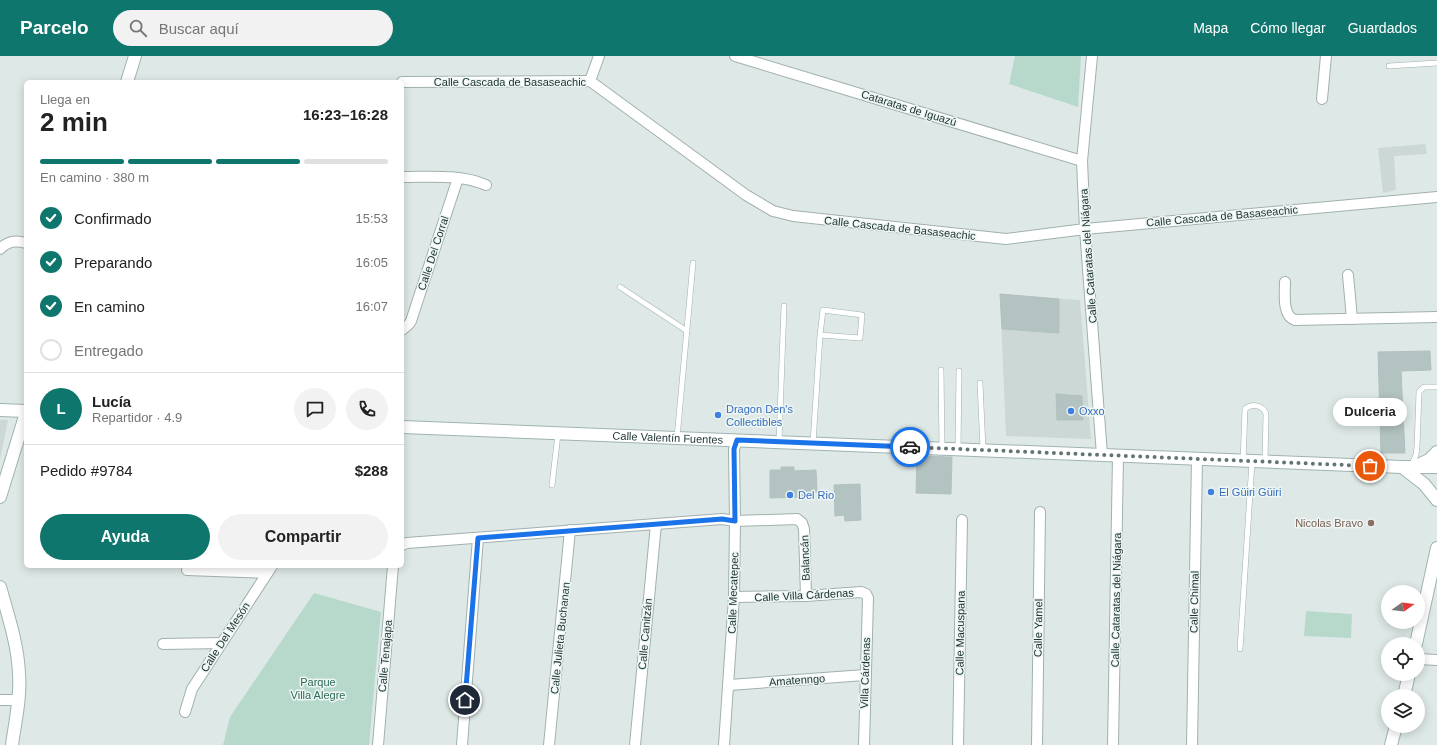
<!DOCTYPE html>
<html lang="es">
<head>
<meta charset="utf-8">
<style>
  :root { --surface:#fff; --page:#f2f2f2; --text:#222; --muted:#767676; --line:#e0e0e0; --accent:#0f766e }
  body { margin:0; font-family:Helvetica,sans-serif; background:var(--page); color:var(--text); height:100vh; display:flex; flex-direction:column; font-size:15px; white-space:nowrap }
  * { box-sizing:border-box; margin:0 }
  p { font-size:13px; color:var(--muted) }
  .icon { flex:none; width:22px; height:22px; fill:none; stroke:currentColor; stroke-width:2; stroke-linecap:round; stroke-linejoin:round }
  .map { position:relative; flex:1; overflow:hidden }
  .panel { position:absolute; left:24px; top:24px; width:380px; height:488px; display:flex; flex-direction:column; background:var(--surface); border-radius:6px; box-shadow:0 2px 10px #0003 }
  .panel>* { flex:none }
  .needle { width:26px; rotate:76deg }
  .controls { position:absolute; left:1381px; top:529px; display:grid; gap:8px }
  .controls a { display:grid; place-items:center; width:44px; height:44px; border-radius:50%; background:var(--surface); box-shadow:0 2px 10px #0003; font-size:20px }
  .pin { position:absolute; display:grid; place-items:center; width:34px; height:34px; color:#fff; margin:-17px; border:2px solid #fff; border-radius:50%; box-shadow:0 1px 4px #0007 }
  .courier { position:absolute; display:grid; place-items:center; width:40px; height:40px; margin:-20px; border:3px solid #1a73e8; border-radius:50%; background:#fff; color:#222; box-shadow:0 1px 5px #0007 }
  .bubble { position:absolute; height:28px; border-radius:14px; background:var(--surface); box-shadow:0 2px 10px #0003; font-size:13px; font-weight:800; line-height:28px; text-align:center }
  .head em { font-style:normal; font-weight:800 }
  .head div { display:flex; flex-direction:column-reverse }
  .head { display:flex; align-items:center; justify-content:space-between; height:68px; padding:0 16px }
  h1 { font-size:26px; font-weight:800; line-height:30px }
  .bar { display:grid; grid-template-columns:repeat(4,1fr); gap:6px 4px; align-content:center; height:48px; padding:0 16px }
  .bar i { height:5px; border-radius:3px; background:var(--line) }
  .bar .current { background:var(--accent) }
  .bar p { grid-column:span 4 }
  .line { display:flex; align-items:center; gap:10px; padding:0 16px; border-top:1px solid var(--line) }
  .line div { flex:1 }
  .round { display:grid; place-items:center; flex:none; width:42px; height:42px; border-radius:21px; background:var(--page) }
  ol { padding:0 16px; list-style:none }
  li { display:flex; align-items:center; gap:12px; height:44px }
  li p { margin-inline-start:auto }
  li .icon { padding:4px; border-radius:50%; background:var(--accent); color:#fff; stroke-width:4 }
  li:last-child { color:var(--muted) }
  li i { width:22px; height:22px; border:2px solid var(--line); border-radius:50% }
  .cta { display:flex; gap:8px; margin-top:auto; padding:8px 16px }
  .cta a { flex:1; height:46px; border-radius:24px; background:var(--accent); color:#fff; font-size:16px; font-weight:800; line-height:46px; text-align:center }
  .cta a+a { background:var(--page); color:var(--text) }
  header { display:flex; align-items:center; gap:24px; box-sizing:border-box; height:56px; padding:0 20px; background:var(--accent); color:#fff }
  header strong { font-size:19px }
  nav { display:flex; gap:22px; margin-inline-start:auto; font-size:14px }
  .search { width:280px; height:36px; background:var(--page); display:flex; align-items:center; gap:10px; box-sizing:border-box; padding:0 14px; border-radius:22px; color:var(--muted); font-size:15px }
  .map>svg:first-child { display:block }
</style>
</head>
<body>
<header>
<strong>Parcelo</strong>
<div class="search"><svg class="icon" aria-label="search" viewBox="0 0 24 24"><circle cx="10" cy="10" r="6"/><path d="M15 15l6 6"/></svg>Buscar aquí</div>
<nav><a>Mapa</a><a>Cómo llegar</a><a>Guardados</a></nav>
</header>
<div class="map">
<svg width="1437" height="689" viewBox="0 0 1437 689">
  <rect width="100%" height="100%" fill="#dee9e7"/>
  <g fill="#ccd8d6">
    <polygon points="1425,88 1427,98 1394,100 1396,134 1383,137 1378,92"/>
    <polygon points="1000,238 1080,244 1091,383 1006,380"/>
    <polygon points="0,364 8,364 0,404"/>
  </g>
  <g fill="#b7d9cb">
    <polygon points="1015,0 1081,0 1078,51 1009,28"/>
    <polygon points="314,537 381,556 369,689 223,689 230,661"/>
    <polygon points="1306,555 1352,558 1351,582 1304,580"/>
  </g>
  <g fill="#b3c3c1" stroke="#b1c1c0">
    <polygon points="1000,238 1059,243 1059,277 1002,273"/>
    <polygon points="1430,295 1431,314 1401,315 1405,397 1381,397 1378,296"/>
    <polygon points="1056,338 1082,340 1083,364 1057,364"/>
    <polygon points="917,400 952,401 951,438 916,437"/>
    <polygon points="781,411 794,411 794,415 816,414 817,436 806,437 806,441 770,442 770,414 781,414"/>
    <polygon points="860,428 861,464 845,465 844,459 835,460 834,429"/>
  </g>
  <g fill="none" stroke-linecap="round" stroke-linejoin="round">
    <defs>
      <g id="lane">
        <polyline points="1389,10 1437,7"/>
        <polyline points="620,231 687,275"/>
        <polyline points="941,314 942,392"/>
        <polyline points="980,327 983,393"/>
        <polyline points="677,382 693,207"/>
        <polyline points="779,386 784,250"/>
        <polyline points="813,387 820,279 823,254 862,259 860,282 820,279"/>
        <polyline points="958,393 959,315"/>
        <path d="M1243 405 1245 353C1252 347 1263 349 1266 358L1265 405"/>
        <polyline points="1411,410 1416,399 1417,391 1419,336 1424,331 1437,331"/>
        <polyline points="552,429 558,378"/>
        <polyline points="1240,593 1252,406"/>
      </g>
      <g id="street">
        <polyline points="735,0 1082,105"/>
        <polyline points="1092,0 1082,105 1085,173 1102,399"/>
        <polyline points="590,25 599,0"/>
        <polyline points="402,26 590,25 746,139 773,155 793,160 1006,183 1085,173 1437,141"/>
        <polyline points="1322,43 1326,0"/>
        <path d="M402 121C430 121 460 118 486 129"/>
        <path d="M0 193C8 185 15 184 26 187"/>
        <polyline points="1348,219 1352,263"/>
        <path d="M1285 226C1285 237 1282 260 1295 264L1437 261"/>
        <polyline points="402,274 409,268 411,265 458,122"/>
        <polyline points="402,489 407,487 722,463 735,465 797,463 802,467 804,473 806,540"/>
        <polyline points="187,514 267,517"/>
        <polyline points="734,541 806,540 861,536 866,538 868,542 864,689"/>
        <polyline points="163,588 222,587"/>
        <polyline points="1418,603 1437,604"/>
        <polyline points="729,629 865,619"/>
        <polyline points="0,644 19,644"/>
        <polyline points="185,656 192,633 272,510"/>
        <polyline points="378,689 393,510"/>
        <polyline points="462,689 478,482"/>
        <polyline points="549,689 570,474"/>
        <polyline points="635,689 656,468"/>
        <polyline points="724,689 734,541 735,465 734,393 737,384"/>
        <polyline points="958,689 962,464"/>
        <polyline points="1037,689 1040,456"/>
        <polyline points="1113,689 1118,400"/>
        <polyline points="1192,689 1197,403"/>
      </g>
      <g id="secondary">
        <polyline points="127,26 135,0"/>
        <polyline points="0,354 26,355"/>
        <path id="s1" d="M402 371 1402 411H1437"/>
        <polyline points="1416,410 1429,404 1437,396"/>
        <polyline points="1402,411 1424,428 1437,444"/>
        <polyline points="0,441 26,357"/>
        <path d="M0 531C8 559 18 589 19 618 21 642 15 666 12 689"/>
        <polyline points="1416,588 1437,492"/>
        <polyline points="1404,640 1409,618"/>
        <polyline points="1391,689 1396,670"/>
      </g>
    </defs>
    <use href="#lane" stroke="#a1b0af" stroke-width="6"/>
    <use href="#street" stroke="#a1b0af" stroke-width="12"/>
    <use href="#secondary" stroke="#9eb3b2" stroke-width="14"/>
    <use href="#lane" stroke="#fff" stroke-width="5"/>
    <use href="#street" stroke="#fff" stroke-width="10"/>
    <use href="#secondary" stroke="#fff" stroke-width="12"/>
  </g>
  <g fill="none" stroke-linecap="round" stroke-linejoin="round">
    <polyline stroke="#627575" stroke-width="4" stroke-dasharray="0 7.2" points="910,391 1370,410"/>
    <polyline stroke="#1a73e8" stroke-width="5" points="465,644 478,482 722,463 735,465 734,393 737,384 910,391"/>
  </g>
  <g fill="#3f7fe0" stroke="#eef6f4" stroke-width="1.5">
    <circle cx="1071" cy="355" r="4"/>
    <circle cx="718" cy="359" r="4"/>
    <circle cx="1211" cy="436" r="4"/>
    <circle cx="790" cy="439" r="4"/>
  </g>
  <circle fill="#8d6e63" stroke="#eef6f4" stroke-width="1.5" cx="1371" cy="467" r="4"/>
  <g text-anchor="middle" stroke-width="3" stroke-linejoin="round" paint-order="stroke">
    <g font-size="11" fill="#203637" stroke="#eef6f4">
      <text x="510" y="30">Calle Cascada de Basaseachic</text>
      <text transform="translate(909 52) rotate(17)" y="4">Cataratas de Iguazú</text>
      <text transform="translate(1222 160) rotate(-5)" y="4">Calle Cascada de Basaseachic</text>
      <text transform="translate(900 172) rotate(6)" y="4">Calle Cascada de Basaseachic</text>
      <text transform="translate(433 197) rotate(-72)" y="4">Calle Del Corral</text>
      <text transform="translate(1088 200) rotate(-94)" y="4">Calle Cataratas del Niágara</text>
      <text dy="4" stroke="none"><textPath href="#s1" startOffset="266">Calle Valentín Fuentes</textPath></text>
      <text transform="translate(805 502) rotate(-92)" y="4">Balancán</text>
      <text transform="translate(733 537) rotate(-88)" y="4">Calle Mecatepec</text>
      <text transform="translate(804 539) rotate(-3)" y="4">Calle Villa Cárdenas</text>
      <text transform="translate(1116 544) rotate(-89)" y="4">Calle Cataratas del Niágara</text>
      <text transform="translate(1194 546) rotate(-89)" y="4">Calle Chimal</text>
      <text transform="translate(1038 572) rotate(-89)" y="4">Calle Yamel</text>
      <text transform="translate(960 577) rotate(-89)" y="4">Calle Macuspana</text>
      <text transform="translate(645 578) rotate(-85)" y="4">Calle Canitzán</text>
      <text transform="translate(225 581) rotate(-57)" y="4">Calle Del Mesón</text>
      <text transform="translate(560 582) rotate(-84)" y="4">Calle Julieta Buchanan</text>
      <text transform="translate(385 600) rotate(-85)" y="4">Calle Tenajapa</text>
      <text transform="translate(865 617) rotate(-88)" y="4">Villa Cárdenas</text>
      <text transform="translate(797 624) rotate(-4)" y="4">Amatenngo</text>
    </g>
    <g font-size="11" fill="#366cbe" stroke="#eef6f4" text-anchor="start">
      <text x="726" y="357">Dragon Den's<tspan x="726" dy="13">Collectibles</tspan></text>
      <text x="1079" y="359">Oxxo</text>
      <text x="1219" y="440">El Güiri Güiri</text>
      <text x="798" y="443">Del Rio</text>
    </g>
    <g font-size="11" fill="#785e54" stroke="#eef6f4" text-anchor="end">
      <text x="1363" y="471">Nicolas Bravo</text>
    </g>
    <g font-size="11" fill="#2d6b59" stroke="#eef6f4">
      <text x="318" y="630">Parque<tspan x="318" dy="13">Villa Alegre</tspan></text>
    </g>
  </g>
</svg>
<div class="controls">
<a><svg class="needle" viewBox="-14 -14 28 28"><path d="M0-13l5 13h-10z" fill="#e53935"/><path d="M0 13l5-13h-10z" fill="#767676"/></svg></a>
<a><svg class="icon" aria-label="locate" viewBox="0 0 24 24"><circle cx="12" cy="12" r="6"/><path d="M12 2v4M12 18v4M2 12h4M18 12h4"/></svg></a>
<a><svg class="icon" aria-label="layers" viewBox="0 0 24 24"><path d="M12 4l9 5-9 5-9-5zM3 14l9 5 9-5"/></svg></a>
</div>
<div class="pin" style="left:1370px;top:410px;background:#ea580c"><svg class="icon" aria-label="bag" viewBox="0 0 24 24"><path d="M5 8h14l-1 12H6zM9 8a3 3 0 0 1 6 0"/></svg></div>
<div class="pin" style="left:465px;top:644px;background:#1f2937"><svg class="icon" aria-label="home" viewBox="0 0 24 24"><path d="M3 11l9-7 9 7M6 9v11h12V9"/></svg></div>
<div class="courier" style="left:910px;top:391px"><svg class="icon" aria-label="car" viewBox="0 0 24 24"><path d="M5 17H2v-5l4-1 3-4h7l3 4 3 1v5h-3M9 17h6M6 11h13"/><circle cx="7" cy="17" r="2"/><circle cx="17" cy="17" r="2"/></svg></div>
<div class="bubble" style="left:1333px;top:342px;width:74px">Dulceria</div>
<section class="panel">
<div class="head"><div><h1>2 min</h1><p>Llega en</p></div><em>16:23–16:28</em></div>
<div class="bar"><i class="current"></i><i class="current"></i><i class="current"></i><i></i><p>En camino · 380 m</p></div>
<ol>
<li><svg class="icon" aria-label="check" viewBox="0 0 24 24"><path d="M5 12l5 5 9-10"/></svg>Confirmado<p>15:53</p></li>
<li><svg class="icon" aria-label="check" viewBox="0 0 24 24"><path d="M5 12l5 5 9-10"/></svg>Preparando<p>16:05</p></li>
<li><svg class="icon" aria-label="check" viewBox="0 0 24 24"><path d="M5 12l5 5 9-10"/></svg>En camino<p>16:07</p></li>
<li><i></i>Entregado</li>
</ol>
<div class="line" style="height:72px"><b class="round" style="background:var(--accent);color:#fff">L</b><div><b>Lucía</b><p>Repartidor · 4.9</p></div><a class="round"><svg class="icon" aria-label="chat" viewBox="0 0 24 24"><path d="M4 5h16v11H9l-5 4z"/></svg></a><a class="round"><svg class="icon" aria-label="phone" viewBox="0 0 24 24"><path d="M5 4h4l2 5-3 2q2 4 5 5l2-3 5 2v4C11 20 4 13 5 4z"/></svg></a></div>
<div class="line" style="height:52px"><div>Pedido #9784</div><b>$288</b></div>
<div class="cta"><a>Ayuda</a><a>Compartir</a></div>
</section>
</div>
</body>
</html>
